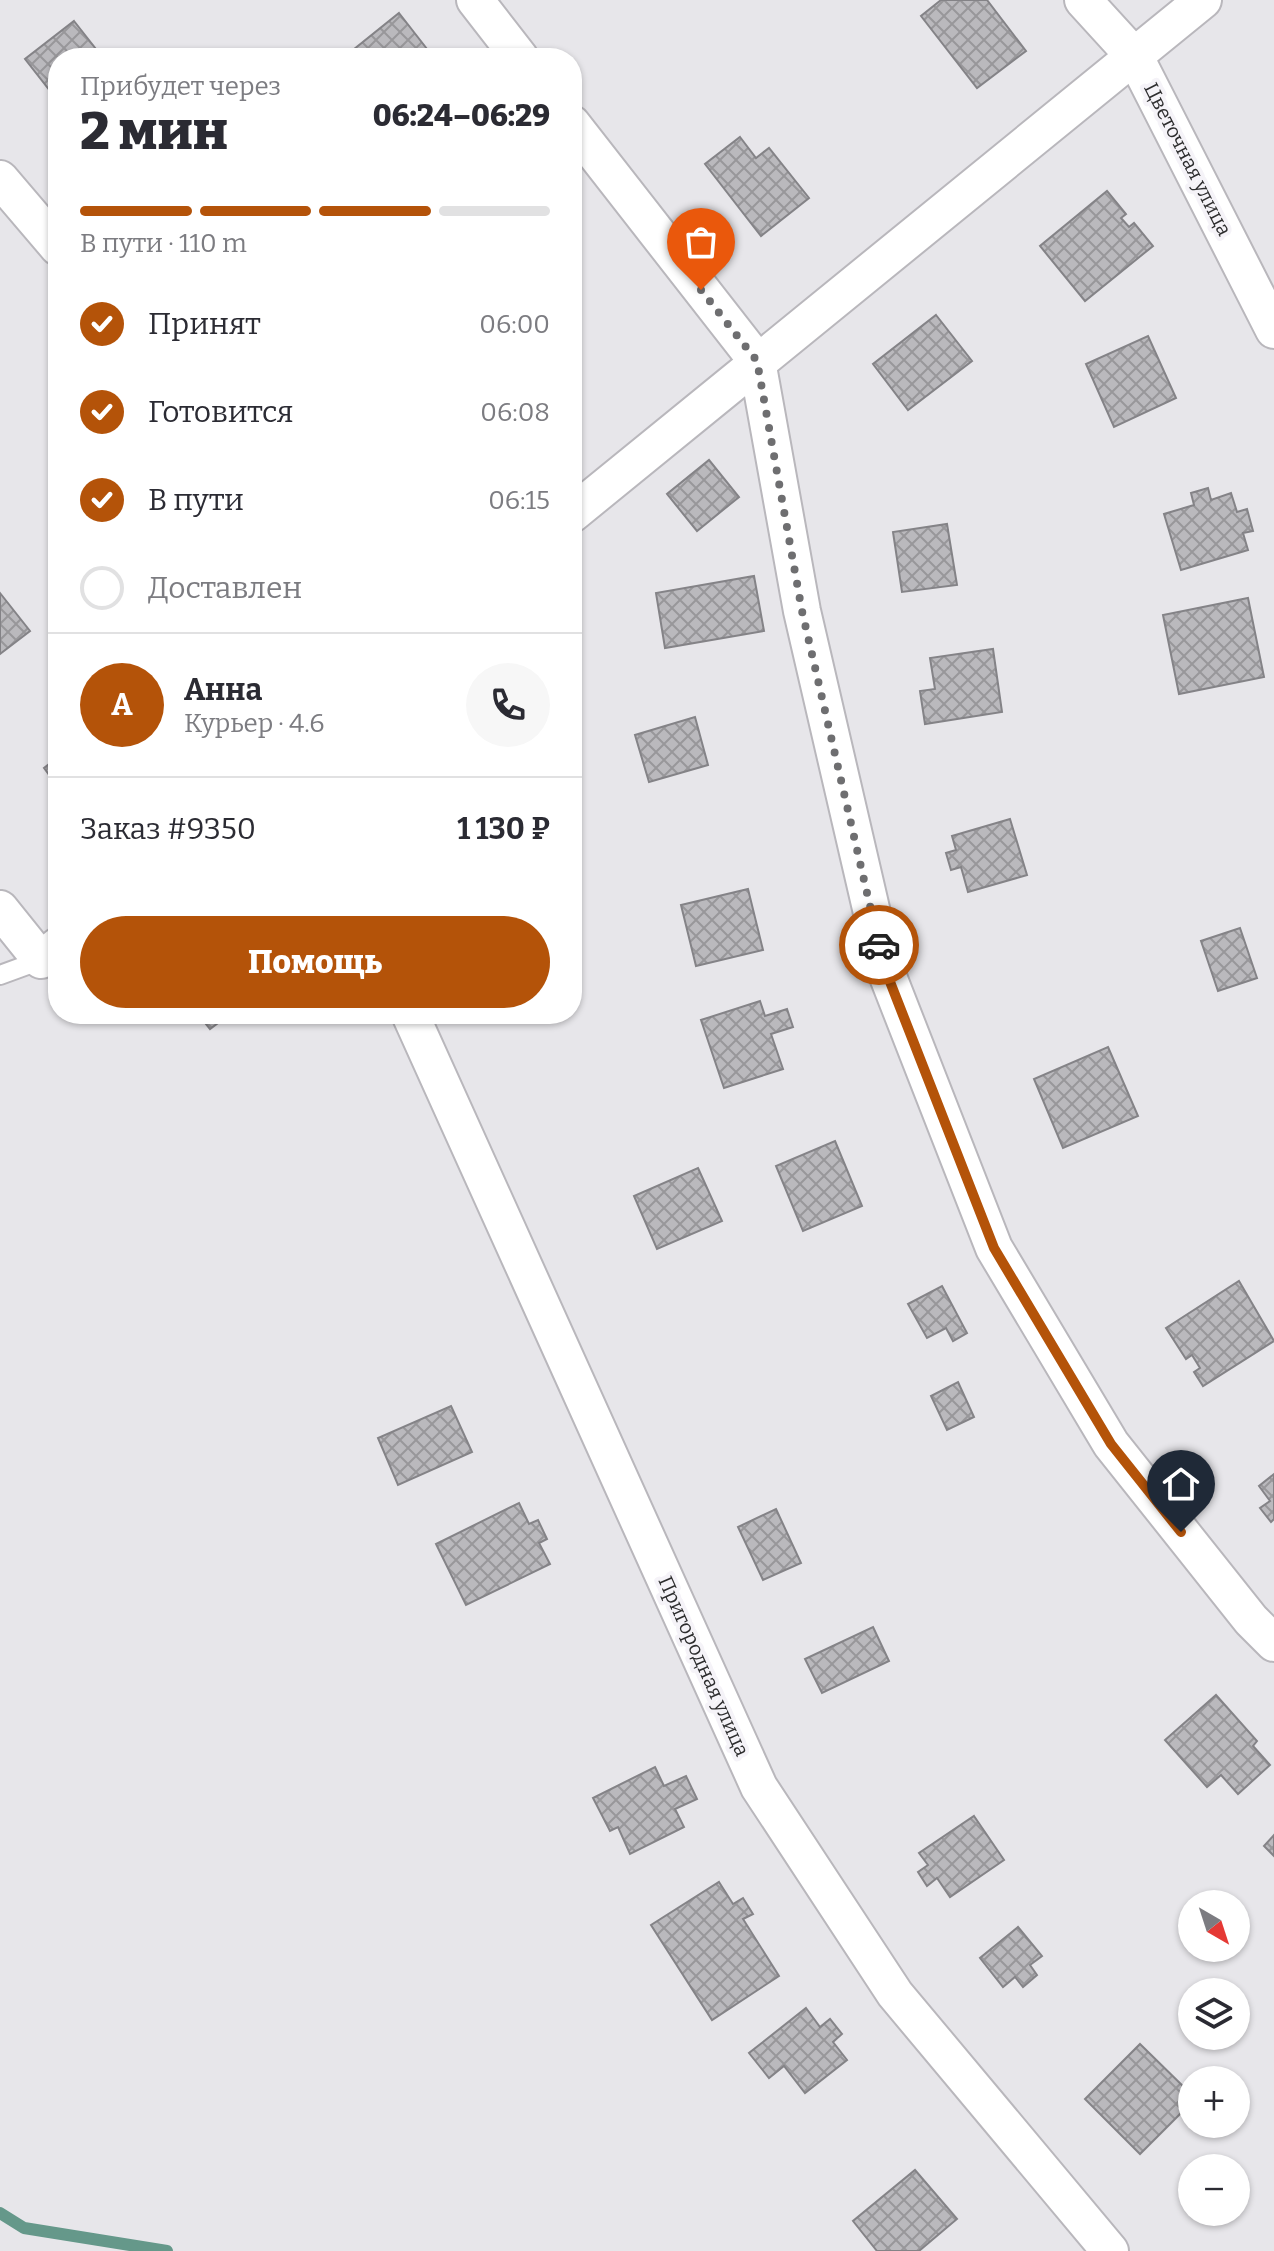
<!DOCTYPE html>
<html lang="ru">
<head>
<meta charset="utf-8">
<style>
  :root { --surface:#fff; --page:#f7f7f7; --text:#2b2b33; --muted:#7c7c81; --line:#e1e1e2; --accent:#b45309 }
  body { margin:0; font-family:Bitter,serif; background:var(--page); color:var(--text); height:100vh; display:flex; flex-direction:column; font-size:30px; white-space:nowrap }
  * { box-sizing:border-box; margin:0 }
  p { font-size:26px; color:var(--muted) }
  .icon { flex:none; width:44px; height:44px; fill:none; stroke:currentColor; stroke-width:2; stroke-linecap:round; stroke-linejoin:round }
  .map { position:relative; flex:1; overflow:hidden }
  .panel { position:absolute; left:48px; top:48px; width:534px; height:976px; display:flex; flex-direction:column; background:var(--surface); border-radius:32px; box-shadow:0 2px 6px #0004 }
  .panel>* { flex:none }
  .needle { width:52px; rotate:141deg }
  .controls { position:absolute; left:1178px; top:1890px; display:grid; gap:16px }
  .controls a { display:grid; place-items:center; width:72px; height:72px; border-radius:50%; background:var(--surface); box-shadow:0 2px 6px #0004; font-size:40px }
  .pin { position:absolute; display:grid; place-items:center; width:68px; height:68px; color:#fff; margin:-82px -34px; border-radius:50% 50% 50% 0; rotate:-45deg; box-shadow:0 0 8px #0007 }
  .pin .icon { rotate:45deg }
  .courier { position:absolute; display:grid; place-items:center; width:80px; height:80px; margin:-40px; border:6px solid #b45309; border-radius:50%; background:#fff; color:#222; box-shadow:0 2px 10px #0007 }
  .overview em { font-style:normal; font-weight:800 }
  .overview div { display:flex; flex-direction:column-reverse }
  .overview { display:flex; align-items:center; justify-content:space-between; height:136px; padding:0 32px }
  h1 { font-size:52px; font-weight:800; line-height:60px }
  .bar { display:grid; grid-template-columns:repeat(4,1fr); gap:12px 8px; align-content:center; height:96px; padding:0 32px }
  .bar i { height:10px; border-radius:6px; background:var(--line) }
  .bar .active { background:var(--accent) }
  .bar p { grid-column:span 4 }
  .line { display:flex; align-items:center; gap:20px; padding:0 32px; border-top:2px solid var(--line) }
  .line div { flex:1 }
  .round { display:grid; place-items:center; flex:none; width:84px; height:84px; border-radius:42px; background:var(--page) }
  ol { padding:0 32px; list-style:none }
  li { display:flex; align-items:center; gap:24px; height:88px }
  li p { margin-inline-start:auto }
  li .icon { padding:8px; border-radius:50%; background:var(--accent); color:#fff; stroke-width:4 }
  li:last-child { color:var(--muted) }
  li i { width:44px; height:44px; border:4px solid var(--line); border-radius:50% }
  .action { display:flex; gap:16px; margin-top:auto; padding:16px 32px }
  .action a { flex:1; height:92px; border-radius:48px; background:var(--accent); color:#fff; font-size:32px; font-weight:800; line-height:92px; text-align:center }
  .map>svg:first-child { display:block }
</style>
</head>
<body>
<div class="map">
<svg width="1274" height="2251" viewBox="0 0 1274 2251">
  <defs>
    <pattern id="building-cross-hatch" width="8" height="8" patternUnits="userSpaceOnUse" patternTransform="scale(2)"><rect width="8" height="8" fill="#bab9bd"/><path d="M0 0l8 8M0 8l8-8" fill="none" stroke="#98979a"/></pattern>
  </defs>
  <rect width="100%" height="100%" fill="#e7e6ea"/>
  <g fill="none" stroke-linecap="round" stroke-linejoin="round">
    <polyline stroke="#65988a" stroke-width="12" points="0,2213 24,2228 167,2251"/>
  </g>
  <g fill="url(#building-cross-hatch)" stroke="#848387" stroke-width="2">
    <polygon points="941,0 987,0 1026,51 977,88 921,16"/>
    <polygon points="399,13 434,58 359,58 353,50"/>
    <polygon points="74,21 103,58 58,58 58,101 25,59"/>
    <polygon points="740,137 756,158 769,148 809,198 761,236 705,164"/>
    <polygon points="1107,191 1126,214 1121,218 1129,227 1134,223 1153,246 1085,301 1040,246"/>
    <polygon points="936,315 972,361 908,410 873,364"/>
    <polygon points="1148,336 1176,398 1114,427 1086,364"/>
    <polygon points="709,460 739,497 697,531 667,494"/>
    <polygon points="1208,488 1211,500 1231,493 1237,512 1247,509 1253,531 1243,533 1248,550 1181,570 1164,514 1194,505 1191,493"/>
    <polygon points="947,524 957,585 902,592 893,532"/>
    <polygon points="754,576 764,631 665,648 656,593"/>
    <polygon points="0,593 30,631 0,654"/>
    <polygon points="1248,598 1264,677 1179,694 1163,615"/>
    <polygon points="993,649 1002,712 925,724 920,691 935,689 930,658"/>
    <polygon points="695,717 708,765 649,782 635,735"/>
    <polygon points="58,757 58,787 44,768"/>
    <polygon points="1010,819 1027,875 968,892 961,867 951,870 946,853 956,850 952,836"/>
    <polygon points="748,889 763,950 696,966 681,905"/>
    <polygon points="1240,928 1257,978 1218,991 1201,941"/>
    <polygon points="760,1001 765,1016 787,1009 793,1027 771,1034 783,1069 724,1088 701,1020"/>
    <polygon points="198,1014 230,1014 210,1029"/>
    <polygon points="1108,1047 1138,1116 1063,1148 1034,1079"/>
    <polygon points="835,1141 862,1206 803,1231 776,1166"/>
    <polygon points="698,1168 722,1221 657,1249 634,1196"/>
    <polygon points="1239,1281 1274,1341 1203,1386 1194,1372 1200,1368 1192,1355 1186,1359 1166,1328"/>
    <polygon points="942,1286 967,1333 953,1341 946,1328 927,1338 908,1304"/>
    <polygon points="958,1382 974,1417 947,1430 931,1396"/>
    <polygon points="451,1406 472,1452 398,1485 378,1438"/>
    <polygon points="1274,1474 1274,1519 1271,1522 1260,1508 1270,1501 1259,1486"/>
    <polygon points="519,1503 529,1524 538,1520 547,1539 539,1543 550,1564 466,1605 436,1544"/>
    <polygon points="776,1509 801,1563 763,1580 738,1527"/>
    <polygon points="873,1627 889,1661 822,1693 805,1659"/>
    <polygon points="1216,1695 1257,1741 1253,1746 1270,1765 1238,1794 1221,1775 1207,1787 1165,1740"/>
    <polygon points="655,1767 664,1786 686,1776 697,1799 675,1809 684,1827 630,1854 618,1827 610,1831 593,1798"/>
    <polygon points="974,1816 1004,1860 950,1897 937,1878 927,1886 918,1872 928,1865 919,1853"/>
    <polygon points="1274,1835 1274,1856 1264,1846"/>
    <polygon points="719,1882 733,1904 743,1898 753,1914 743,1919 779,1976 712,2020 651,1925"/>
    <polygon points="1018,1927 1042,1956 1030,1965 1037,1975 1023,1987 1015,1977 1003,1987 980,1958"/>
    <polygon points="806,2008 820,2027 830,2019 842,2034 833,2042 847,2060 805,2093 784,2066 769,2078 749,2053"/>
    <polygon points="1140,2044 1192,2095 1192,2102 1140,2154 1085,2099"/>
    <polygon points="915,2170 957,2219 919,2251 877,2251 853,2221"/>
  </g>
  <g fill="none" stroke-linecap="round" stroke-linejoin="round">
    <defs>
      <polyline id="lane" points="0,975 41,960"/>
      <g id="street">
        <polyline points="475,0 520,58"/>
        <polyline points="1083,0 1135,57 1274,330"/>
        <polyline points="572,124 757,361 802,611 885,969 994,1248 1111,1444 1251,1620 1274,1643"/>
        <polyline points="0,179 58,247"/>
        <polyline points="572,514 1203,0"/>
        <polyline points="0,909 41,960 58,946"/>
        <polyline points="410,1014 759,1787 895,1994 1110,2251"/>
      </g>
    </defs>
    <use href="#lane" stroke="#b9b7bc" stroke-width="22"/>
    <use href="#street" stroke="#b9b7bc" stroke-width="40"/>
    <use href="#lane" stroke="#fff" stroke-width="18"/>
    <use href="#street" stroke="#fff" stroke-width="36"/>
  </g>
  <g fill="none" stroke-linecap="round" stroke-linejoin="round">
    <polyline stroke="#6e6e70" stroke-width="8" stroke-dasharray="0 14.4" points="701,290 757,361 802,611 879,945"/>
    <polyline stroke="#b45309" stroke-width="10" points="879,945 885,969 994,1248 1111,1444 1181,1532"/>
  </g>
  <g text-anchor="middle" stroke-width="8" stroke-linejoin="round" paint-order="stroke">
    <g font-size="20" fill="#2d2d2e" stroke="#f5f3f8">
      <text transform="translate(1188 159) rotate(63)" y="7">Цветочная улица</text>
      <text transform="translate(704 1666) rotate(66)" y="7">Пригородная улица</text>
    </g>
  </g>
</svg>
<div class="controls">
<a><svg class="needle" viewBox="-14 -14 28 28"><path d="M0-13l5 13h-10z" fill="#e53935"/><path d="M0 13l5-13h-10z" fill="#7c7c81"/></svg></a>
<a><svg class="icon" aria-label="layers" viewBox="0 0 24 24"><path d="M12 4l9 5-9 5-9-5zM3 14l9 5 9-5"/></svg></a>
<a>+</a>
<a>−</a>
</div>
<div class="pin" style="left:701px;top:290px;background:#ea580c"><svg class="icon" aria-label="bag" viewBox="0 0 24 24"><path d="M5 8h14l-1 12H6zM9 8a3 3 0 0 1 6 0"/></svg></div>
<div class="pin" style="left:1181px;top:1532px;background:#1f2937"><svg class="icon" aria-label="home" viewBox="0 0 24 24"><path d="M3 11l9-7 9 7M6 9v11h12V9"/></svg></div>
<div class="courier" style="left:879px;top:945px"><svg class="icon" aria-label="car" viewBox="0 0 24 24"><path d="M5 17H2v-5l4-1 3-4h7l3 4 3 1v5h-3M9 17h6M6 11h13"/><circle cx="7" cy="17" r="2"/><circle cx="17" cy="17" r="2"/></svg></div>
<section class="panel">
<div class="overview"><div><h1>2 мин</h1><p>Прибудет через</p></div><em>06:24–06:29</em></div>
<div class="bar"><i class="active"></i><i class="active"></i><i class="active"></i><i></i><p>В пути · 110 m</p></div>
<ol>
<li><svg class="icon" aria-label="check" viewBox="0 0 24 24"><path d="M5 12l5 5 9-10"/></svg>Принят<p>06:00</p></li>
<li><svg class="icon" aria-label="check" viewBox="0 0 24 24"><path d="M5 12l5 5 9-10"/></svg>Готовится<p>06:08</p></li>
<li><svg class="icon" aria-label="check" viewBox="0 0 24 24"><path d="M5 12l5 5 9-10"/></svg>В пути<p>06:15</p></li>
<li><i></i>Доставлен</li>
</ol>
<div class="line" style="height:144px"><b class="round" style="background:var(--accent);color:#fff">А</b><div><b>Анна</b><p>Курьер · 4.6</p></div><a class="round"><svg class="icon" aria-label="phone" viewBox="0 0 24 24"><path d="M5 4h4l2 5-3 2q2 4 5 5l2-3 5 2v4C11 20 4 13 5 4z"/></svg></a></div>
<div class="line" style="height:104px"><div>Заказ #9350</div><b>1 130 ₽</b></div>
<div class="action"><a>Помощь</a></div>
</section>
</div>
</body>
</html>
